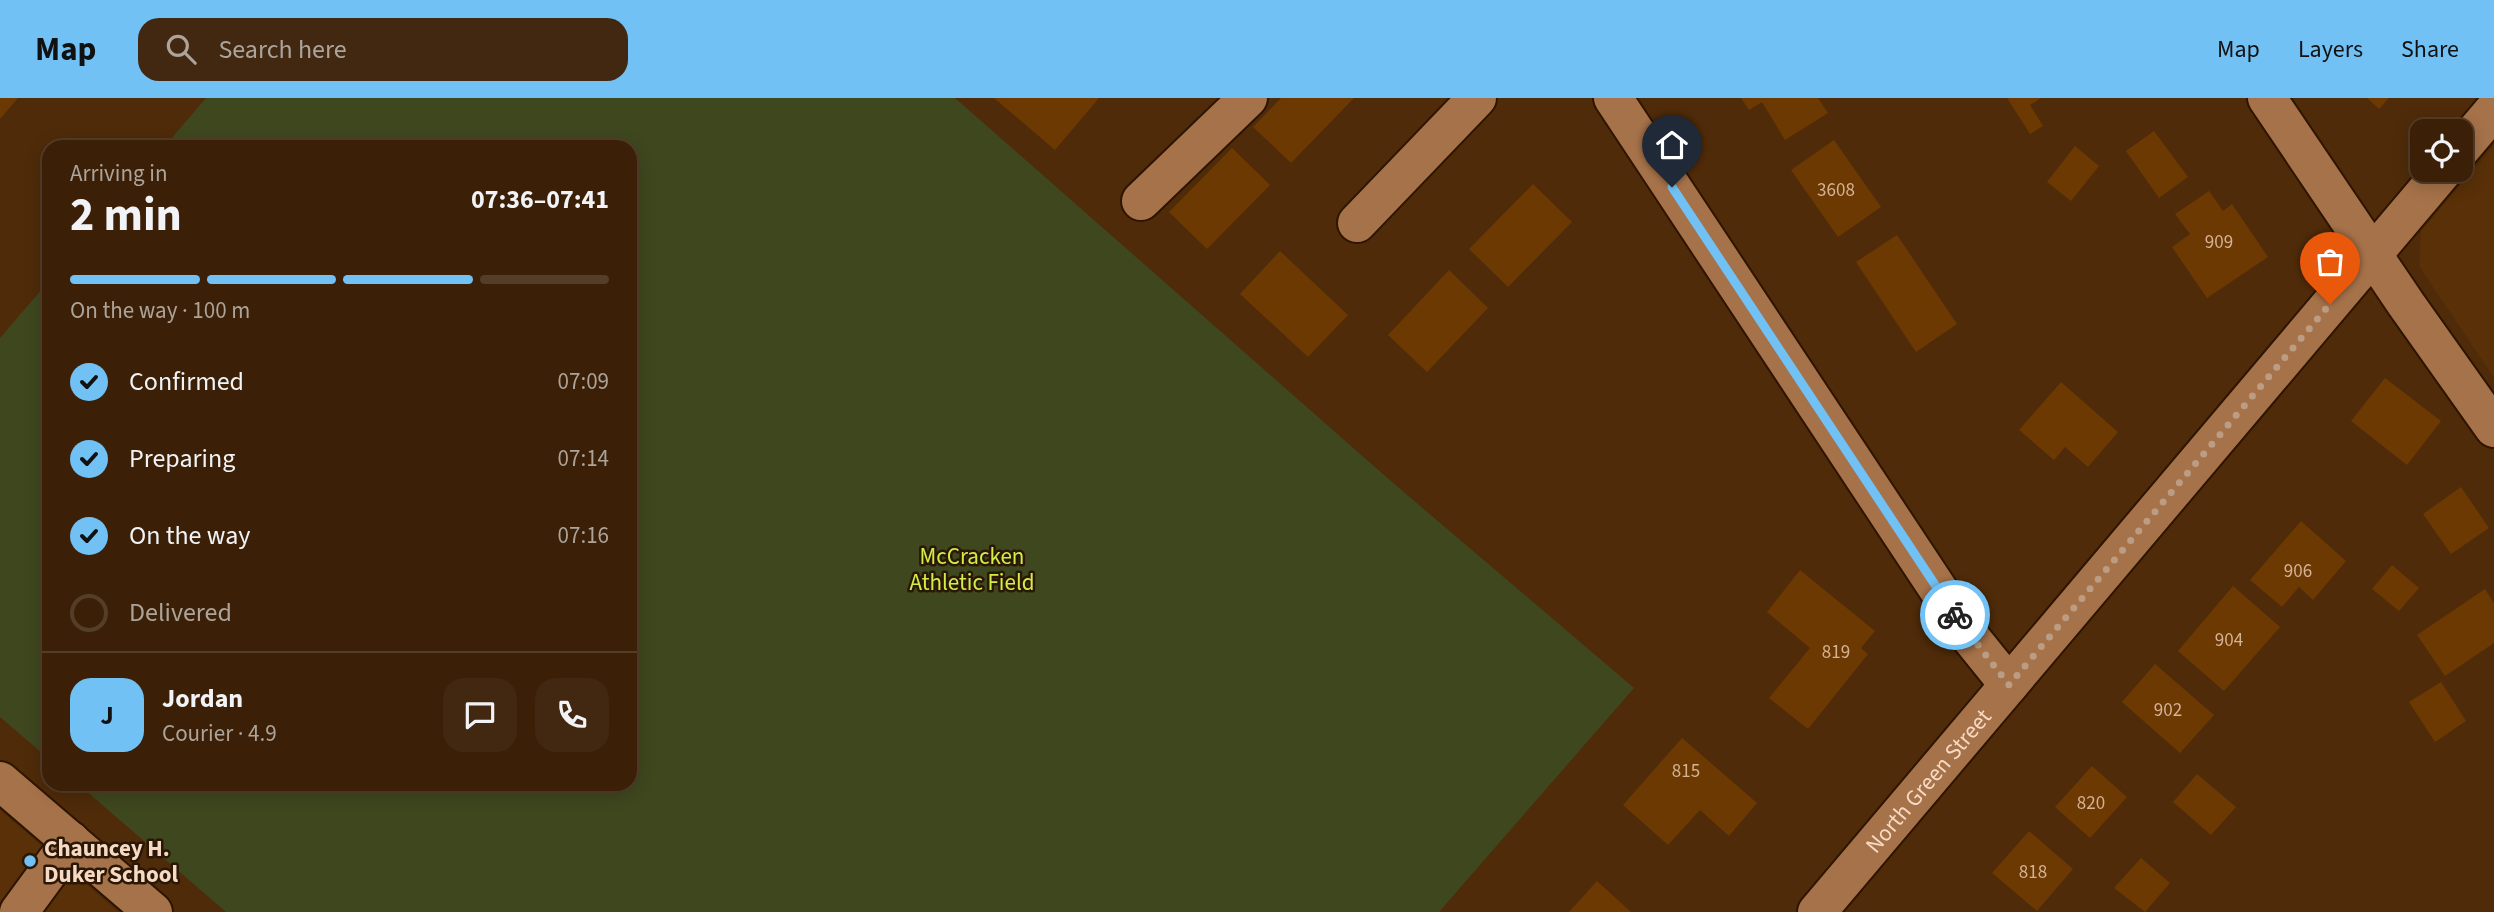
<!DOCTYPE html>
<html lang="en">
<head>
<meta charset="utf-8">
<style>
  :root { --surface:#3b2007; --page:#422811; --text:#f1f3f6; --muted:#aca39b; --line:#543e28; --accent:#71c1f5 }
  body { margin:0; font-family:"Source Sans 3",sans-serif; background:var(--page); color:var(--text); height:100vh; display:flex; flex-direction:column; font-size:26px; white-space:nowrap }
  * { box-sizing:border-box; margin:0 }
  p { font-size:23px; color:var(--muted) }
  .icon { flex:none; width:38px; height:38px; fill:none; stroke:currentColor; stroke-width:2; stroke-linecap:round; stroke-linejoin:round }
  .map { position:relative; flex:1; overflow:hidden }
  .side { position:absolute; left:42px; top:42px; width:595px; height:651px; display:flex; flex-direction:column; background:var(--surface); border-radius:21px; box-shadow:0 4px 18px #0003,0 0 0 2px var(--line) }
  .side>* { flex:none }
  .tools { position:absolute; left:2410px; top:21px; display:grid; gap:14px }
  .tools a { display:grid; place-items:center; width:63px; height:63px; border-radius:14px; background:var(--surface); box-shadow:0 4px 18px #0003,0 0 0 2px var(--line); font-size:35px }
  .pin { position:absolute; display:grid; place-items:center; width:60px; height:60px; color:#fff; margin:-72px -30px; border-radius:50% 50% 50% 0; rotate:-45deg; box-shadow:0 0 7px #0007 }
  .pin .icon { rotate:45deg }
  .courier { position:absolute; display:grid; place-items:center; width:70px; height:70px; margin:-35px; border:5px solid #71c1f5; border-radius:50%; background:#fff; color:#222; box-shadow:0 2px 9px #0007 }
  .overview em { font-style:normal; font-weight:700 }
  .overview div { display:flex; flex-direction:column-reverse }
  .overview { display:flex; align-items:center; justify-content:space-between; height:119px; padding:0 28px }
  h1 { font-size:46px; font-weight:700; line-height:52px }
  .bar { display:grid; grid-template-columns:repeat(4,1fr); gap:10px 7px; align-content:center; height:84px; padding:0 28px }
  .bar i { height:9px; border-radius:5px; background:var(--line) }
  .bar .selected { background:var(--accent) }
  .bar p { grid-column:span 4 }
  .line { display:flex; align-items:center; gap:18px; padding:0 28px; border-top:2px solid var(--line) }
  .line div { flex:1 }
  .round { display:grid; place-items:center; flex:none; width:74px; height:74px; border-radius:21px; background:var(--page) }
  ol { padding:0 28px; list-style:none }
  li { display:flex; align-items:center; gap:21px; height:77px }
  li p { margin-inline-start:auto }
  li .icon { padding:7px; border-radius:50%; background:var(--accent); color:#111; stroke-width:4 }
  li:last-child { color:var(--muted) }
  li i { width:38px; height:38px; border:4px solid var(--line); border-radius:50% }
  header { display:flex; align-items:center; gap:42px; box-sizing:border-box; height:98px; padding:0 35px; background:var(--accent); color:#111 }
  header strong { font-size:33px }
  nav { display:flex; gap:38px; margin-inline-start:auto; font-size:24px }
  .search { width:490px; height:63px; background:var(--page); display:flex; align-items:center; gap:18px; box-sizing:border-box; padding:0 24px; border-radius:21px; color:var(--muted); font-size:26px }
  .map>svg:first-child { display:block }
</style>
</head>
<body>
<header>
<strong>Map</strong>
<div class="search"><svg class="icon" aria-label="search" viewBox="0 0 24 24"><circle cx="10" cy="10" r="6"/><path d="M15 15l6 6"/></svg>Search here</div>
<nav><a>Map</a><a>Layers</a><a>Share</a></nav>
</header>
<div class="map">
<svg width="2494" height="814" viewBox="0 0 2494 814">
  <rect width="100%" height="100%" fill="#4f2b09"/>
  <g fill="#593008">
    <polygon points="2494,48 2494,280 2419,168 2421,133"/>
    <polygon points="0,712 118,814 0,814"/>
  </g>
  <g fill="#3f471f">
    <polygon points="206,0 955,0 1392,384 1634,590 1439,814 226,814 78,686 630,686 630,49 164,49"/>
    <polygon points="49,183 49,661 0,619 0,240"/>
  </g>
  <g fill="#6c3903">
    <polygon points="0,0 18,0 0,21"/>
    <polygon points="994,0 1099,0 1055,52"/>
    <polygon points="1281,0 1354,0 1291,65 1253,29"/>
    <polygon points="1741,0 1818,0 1828,15 1785,42 1762,4 1749,12"/>
    <polygon points="2007,0 2041,0 2030,7 2043,28 2030,36"/>
    <polygon points="2367,0 2389,0 2379,11"/>
    <polygon points="2154,33 2188,79 2159,100 2126,53"/>
    <polygon points="1834,42 1881,109 1838,139 1791,72"/>
    <polygon points="2075,48 2099,68 2071,103 2047,84"/>
    <polygon points="1232,50 1270,87 1207,151 1169,114"/>
    <polygon points="1533,86 1572,124 1508,189 1469,151"/>
    <polygon points="2209,93 2223,113 2232,106 2268,159 2207,200 2172,149 2190,136 2175,116"/>
    <polygon points="1897,137 1957,226 1916,254 1856,164"/>
    <polygon points="1280,153 1348,217 1308,259 1240,196"/>
    <polygon points="1449,172 1488,210 1427,274 1388,237"/>
    <polygon points="2385,280 2441,323 2407,367 2351,323"/>
    <polygon points="2061,284 2118,334 2088,369 2065,349 2054,362 2019,332"/>
    <polygon points="2461,389 2489,430 2451,456 2423,416"/>
    <polygon points="2301,423 2346,463 2313,502 2299,489 2282,509 2250,482"/>
    <polygon points="2392,467 2419,490 2399,513 2372,491"/>
    <polygon points="1800,472 1875,533 1861,550 1868,556 1808,631 1769,600 1810,550 1767,514"/>
    <polygon points="2233,488 2280,529 2224,593 2178,553"/>
    <polygon points="2485,491 2494,505 2494,545 2445,578 2417,537"/>
    <polygon points="2155,566 2214,617 2180,655 2122,604"/>
    <polygon points="2441,584 2466,623 2435,644 2409,604"/>
    <polygon points="1682,640 1757,705 1729,738 1700,712 1668,747 1623,707"/>
    <polygon points="2092,668 2127,699 2090,740 2055,709"/>
    <polygon points="2197,676 2236,709 2211,737 2173,704"/>
    <polygon points="2029,733 2073,771 2037,813 1992,775"/>
    <polygon points="2141,760 2170,785 2145,814 2114,790"/>
    <polygon points="1597,783 1631,814 1569,814"/>
  </g>
  <g fill="none" stroke-linecap="round" stroke-linejoin="round">
    <defs>
      <g id="minor">
        <polyline points="1613,0 1967,535 2009,587"/>
        <polyline points="2267,0 2406,206 2494,330"/>
        <polyline points="2460,52 2494,12"/>
        <polyline points="1141,103 1248,0"/>
        <polyline points="1357,125 1477,0"/>
        <polyline points="0,683 153,814"/>
        <polyline points="19,814 71,743"/>
        <path id="s1" d="M1817 814 2444 72"/>
      </g>
    </defs>
    <use href="#minor" stroke="#2e1501" stroke-width="42"/>
    <use href="#minor" stroke="#a67249" stroke-width="38"/>
  </g>
  <g fill="none" stroke-linecap="round" stroke-linejoin="round">
    <polyline stroke="#bc9d83" stroke-width="7" stroke-dasharray="0 12.6" points="1955,517 2009,587 2330,206"/>
    <polyline stroke="#71c1f5" stroke-width="9" points="1672,89 1955,517"/>
  </g>
  <circle fill="#71c1f5" stroke="#2b1706" stroke-width="2.5" cx="30" cy="763" r="7"/>
  <g text-anchor="middle" stroke-width="5" stroke-linejoin="round" paint-order="stroke">
    <g font-size="19" fill="#d4b294">
      <text x="1836" y="98">3608</text>
      <text x="2219" y="150">909</text>
      <text x="2298" y="479">906</text>
      <text x="2229" y="548">904</text>
      <text x="1836" y="560">819</text>
      <text x="2168" y="618">902</text>
      <text x="1686" y="679">815</text>
      <text x="2091" y="711">820</text>
      <text x="2033" y="780">818</text>
    </g>
    <g font-size="23" fill="#d1ee47" stroke="#2b1706">
      <text x="972" y="466">McCracken<tspan x="972" dy="26">Athletic Field</tspan></text>
    </g>
    <g font-size="23" fill="#f7dac4" stroke="#2b1706">
      <text dy="8" stroke="none"><textPath href="#s1" startOffset="172">North Green Street</textPath></text>
    </g>
    <g font-size="23" font-weight="bold" fill="#f7dac4" stroke="#2b1706" text-anchor="start">
      <text x="44" y="758">Chauncey H.<tspan x="44" dy="26">Duker School</tspan></text>
    </g>
  </g>
</svg>
<div class="tools">
<a><svg class="icon" aria-label="locate" viewBox="0 0 24 24"><circle cx="12" cy="12" r="6"/><path d="M12 2v4M12 18v4M2 12h4M18 12h4"/></svg></a>
</div>
<div class="pin" style="left:2330px;top:206px;background:#ea580c"><svg class="icon" aria-label="bag" viewBox="0 0 24 24"><path d="M5 8h14l-1 12H6zM9 8a3 3 0 0 1 6 0"/></svg></div>
<div class="pin" style="left:1672px;top:89px;background:#1f2937"><svg class="icon" aria-label="home" viewBox="0 0 24 24"><path d="M3 11l9-7 9 7M6 9v11h12V9"/></svg></div>
<div class="courier" style="left:1955px;top:517px"><svg class="icon" aria-label="bike" viewBox="0 0 24 24"><circle cx="6" cy="16" r="4"/><circle cx="18" cy="16" r="4"/><path d="M6 16l4-8h5l3 8M10 8l3 8H6M13 5h3"/></svg></div>
<section class="side">
<div class="overview"><div><h1>2 min</h1><p>Arriving in</p></div><em>07:36–07:41</em></div>
<div class="bar"><i class="selected"></i><i class="selected"></i><i class="selected"></i><i></i><p>On the way · 100 m</p></div>
<ol>
<li><svg class="icon" aria-label="check" viewBox="0 0 24 24"><path d="M5 12l5 5 9-10"/></svg>Confirmed<p>07:09</p></li>
<li><svg class="icon" aria-label="check" viewBox="0 0 24 24"><path d="M5 12l5 5 9-10"/></svg>Preparing<p>07:14</p></li>
<li><svg class="icon" aria-label="check" viewBox="0 0 24 24"><path d="M5 12l5 5 9-10"/></svg>On the way<p>07:16</p></li>
<li><i></i>Delivered</li>
</ol>
<div class="line" style="height:126px"><b class="round" style="background:var(--accent);color:#111">J</b><div><b>Jordan</b><p>Courier · 4.9</p></div><a class="round"><svg class="icon" aria-label="chat" viewBox="0 0 24 24"><path d="M4 5h16v11H9l-5 4z"/></svg></a><a class="round"><svg class="icon" aria-label="phone" viewBox="0 0 24 24"><path d="M5 4h4l2 5-3 2q2 4 5 5l2-3 5 2v4C11 20 4 13 5 4z"/></svg></a></div>
</section>
</div>
</body>
</html>
